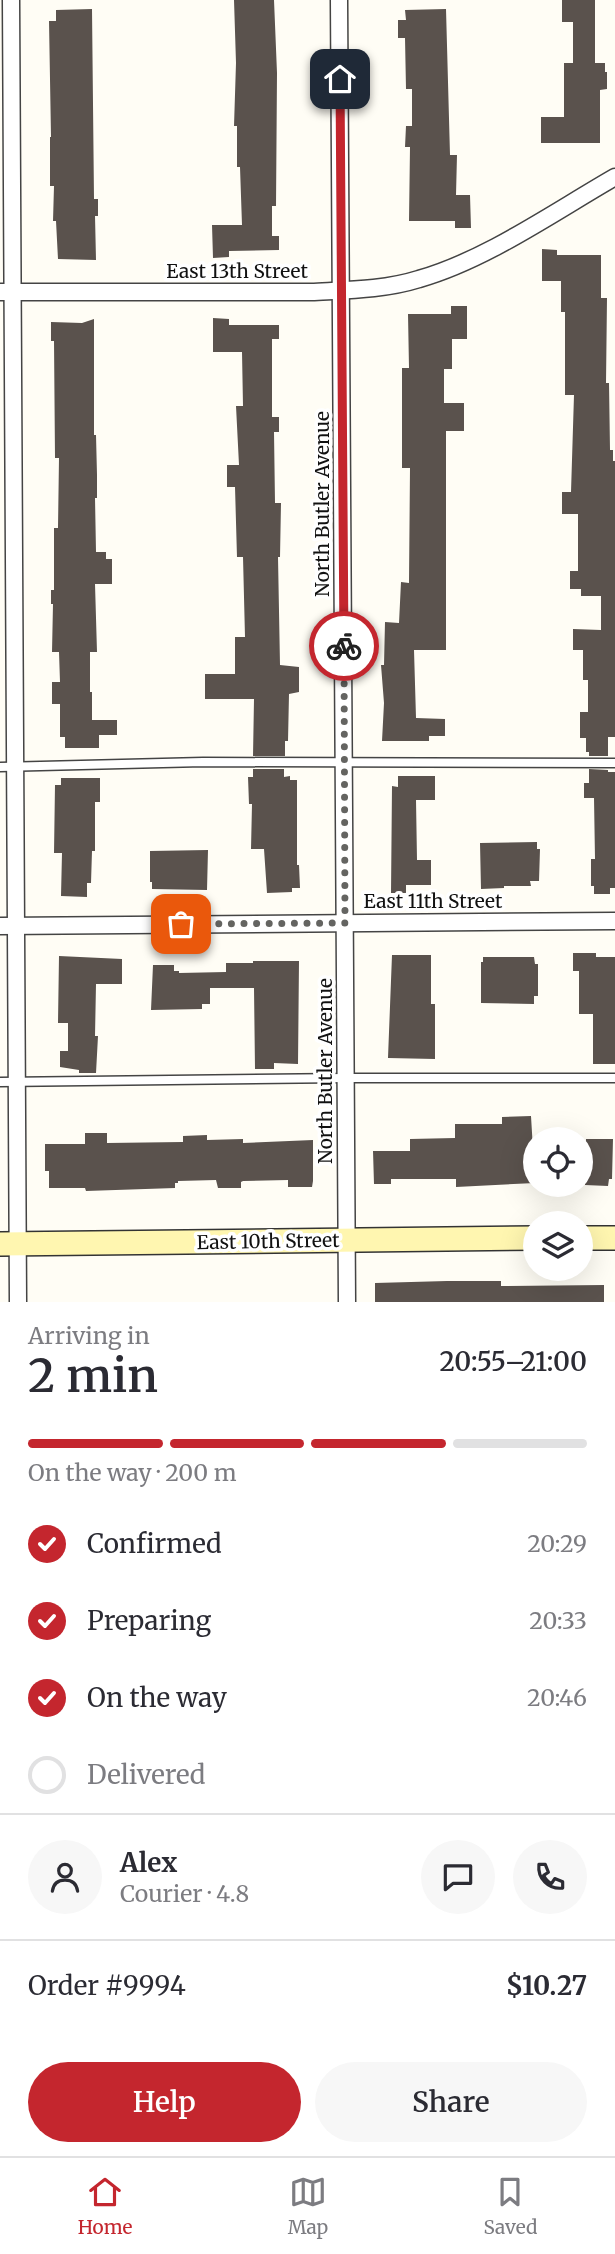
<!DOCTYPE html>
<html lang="en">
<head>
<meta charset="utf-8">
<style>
  :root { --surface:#fff; --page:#f7f7f7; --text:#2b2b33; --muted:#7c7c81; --line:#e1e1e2; --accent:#c4262e }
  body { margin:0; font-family:Merriweather,serif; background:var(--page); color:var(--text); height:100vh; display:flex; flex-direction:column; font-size:26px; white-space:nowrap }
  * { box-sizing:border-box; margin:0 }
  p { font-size:23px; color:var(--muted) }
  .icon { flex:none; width:38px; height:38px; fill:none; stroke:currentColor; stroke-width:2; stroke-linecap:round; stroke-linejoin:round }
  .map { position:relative; height:1302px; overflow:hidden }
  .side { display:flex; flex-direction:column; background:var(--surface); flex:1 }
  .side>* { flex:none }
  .fabs { position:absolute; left:523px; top:1127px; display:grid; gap:14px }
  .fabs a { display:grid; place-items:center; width:70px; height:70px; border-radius:50%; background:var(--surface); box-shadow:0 7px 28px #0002; font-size:35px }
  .pin { position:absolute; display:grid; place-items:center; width:60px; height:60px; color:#fff; margin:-30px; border-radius:14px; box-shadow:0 4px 10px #0006 }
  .courier { position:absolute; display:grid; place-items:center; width:70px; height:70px; margin:-35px; border:5px solid #c4262e; border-radius:50%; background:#fff; color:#222; box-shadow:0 2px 9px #0007 }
  .head em { font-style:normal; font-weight:600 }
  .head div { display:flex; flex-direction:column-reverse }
  .head { display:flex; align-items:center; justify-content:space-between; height:119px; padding:0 28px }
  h1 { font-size:46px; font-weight:600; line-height:52px }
  .bar { display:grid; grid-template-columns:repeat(4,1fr); gap:10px 7px; align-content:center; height:84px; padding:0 28px }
  .bar i { height:9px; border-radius:5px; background:var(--line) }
  .bar .current { background:var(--accent) }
  .bar p { grid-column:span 4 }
  .line { display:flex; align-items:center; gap:18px; padding:0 28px; border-top:2px solid var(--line) }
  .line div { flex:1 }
  .round { display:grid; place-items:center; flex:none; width:74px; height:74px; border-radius:37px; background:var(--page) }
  ol { padding:0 28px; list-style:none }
  li { display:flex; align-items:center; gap:21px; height:77px }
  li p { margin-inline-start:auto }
  li .icon { padding:7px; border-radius:50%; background:var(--accent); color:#fff; stroke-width:4 }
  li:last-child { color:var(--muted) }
  li i { width:38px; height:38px; border:4px solid var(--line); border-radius:50% }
  .button { display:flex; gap:14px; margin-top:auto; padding:14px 28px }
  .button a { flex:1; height:80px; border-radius:42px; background:var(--accent); color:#fff; font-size:28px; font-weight:600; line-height:80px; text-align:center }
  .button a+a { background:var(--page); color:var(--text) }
  .tab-bar { display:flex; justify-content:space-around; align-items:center; height:98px; border-top:2px solid var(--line); background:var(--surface); font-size:19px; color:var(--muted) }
  .tab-bar a { display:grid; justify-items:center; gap:4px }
  .tab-bar .current { color:var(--accent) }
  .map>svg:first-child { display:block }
</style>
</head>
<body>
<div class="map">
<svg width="615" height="1302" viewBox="0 0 615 1302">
  <rect width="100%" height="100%" fill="#fffdf5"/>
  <g fill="#5a524d">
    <polygon points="234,0 274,0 277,73 276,206 272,206 272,236 279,236 279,250 229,251 229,257 213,258 212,225 242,225 240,167 237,167 237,126 234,126 236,63"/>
    <polygon points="562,0 595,0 595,63 605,63 605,72 607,72 607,89 600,90 600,143 541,143 541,117 564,117 564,63 573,63 573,22 562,22"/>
    <polygon points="92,9 94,199 98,199 98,216 95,216 96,260 58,259 56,221 53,221 54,186 50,186 50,137 51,137 49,21 56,21 56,10"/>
    <polygon points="446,9 450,155 457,155 456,195 470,195 471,228 455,228 455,221 409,221 410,147 405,147 406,126 412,126 412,89 406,89 405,38 398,38 398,20 406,20 405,10"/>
    <polygon points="542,249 557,250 557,255 601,255 601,298 607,298 606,383 609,383 610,450 613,450 613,461 615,461 615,737 608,737 608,756 589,756 589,752 586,752 586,738 580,738 580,712 588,712 588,680 583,680 583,650 573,650 573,629 601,630 601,596 581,596 581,589 570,589 570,571 578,571 578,514 562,514 562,492 571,492 574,395 565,395 565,312 561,312 561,281 542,281"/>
    <polygon points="451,306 467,306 467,339 452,339 452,369 444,369 444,403 464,403 464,431 446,431 446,650 414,650 416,718 445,719 445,736 429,736 429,741 382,741 384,703 381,665 384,665 385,622 399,623 401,582 409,583 410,468 402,468 402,368 409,368 408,314 451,314"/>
    <polygon points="213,318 229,319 229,325 279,325 279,339 272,339 272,417 279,417 279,432 274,432 275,503 281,503 280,557 278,557 280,665 299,667 299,692 289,694 288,741 285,741 285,756 253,756 254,699 205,699 205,674 235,674 235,637 245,637 243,557 237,557 235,487 227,487 227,465 239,465 236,406 243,406 242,352 213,352"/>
    <polygon points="94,319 94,435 96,435 97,475 97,498 95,498 96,552 106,552 106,559 112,559 112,584 95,584 97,652 90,652 90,692 92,692 92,720 117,720 117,735 99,735 99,748 65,748 65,737 60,737 60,704 52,704 52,682 60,682 59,652 52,652 53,604 51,604 51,590 54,590 54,528 58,528 59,458 55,458 54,341 51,341 51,322 82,323"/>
    <polygon points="253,769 284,769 284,777 290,776 290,780 297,780 297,865 299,865 300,888 292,888 292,892 267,893 264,849 251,849 252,804 249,804 248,777 253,777"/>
    <polygon points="589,769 608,770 608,772 615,772 615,888 610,888 610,894 594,894 594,886 591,886 591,859 595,859 594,798 584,798 584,783 589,783"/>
    <polygon points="398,776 435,776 435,800 416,800 417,860 431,860 431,885 406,885 406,893 391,893 392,786 398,787"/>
    <polygon points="61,778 100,778 100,802 95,802 95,851 92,851 91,883 87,883 87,897 61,896 62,853 54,853 55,785 61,785"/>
    <polygon points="537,842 537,849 540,849 539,881 530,881 531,886 504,886 504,888 481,889 480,843"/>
    <polygon points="208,850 207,890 152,889 152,882 150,882 150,851"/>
    <polygon points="573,953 596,953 596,957 615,957 615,1064 593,1064 593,1014 579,1014 579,971 573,971"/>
    <polygon points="392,955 431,955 431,1004 435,1004 435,1059 388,1058"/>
    <polygon points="59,956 122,959 122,984 96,984 95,1036 98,1036 96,1073 79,1073 79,1070 60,1067 60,1051 68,1051 68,1023 58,1023"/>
    <polygon points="483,957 534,957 535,964 538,964 538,996 534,996 534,1004 481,1003 481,962 483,962"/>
    <polygon points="253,961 299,961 298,1064 274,1063 274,1069 255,1069 254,988 210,988 210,1004 202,1004 202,1009 151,1010 153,965 174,965 174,971 179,971 179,973 226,972 226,963 253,963"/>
    <polygon points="531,1116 535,1183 456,1187 456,1179 391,1179 391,1184 374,1184 373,1151 410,1151 410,1139 455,1138 455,1124 502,1124 502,1117"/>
    <polygon points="85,1133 107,1133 107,1143 183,1142 183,1136 207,1135 207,1140 243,1139 243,1143 313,1140 313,1181 312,1187 288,1187 288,1180 243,1181 241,1182 241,1188 218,1188 216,1180 178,1181 178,1183 175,1183 175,1188 86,1191 85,1188 49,1188 49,1171 45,1171 45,1144 85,1144"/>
    <polygon points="586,1139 613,1139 612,1179 609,1179 608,1186 585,1185"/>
    <polygon points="447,1281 501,1281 501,1286 604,1285 604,1302 375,1302 375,1283"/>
  </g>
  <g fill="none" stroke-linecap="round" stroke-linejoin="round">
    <defs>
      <g id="lane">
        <polyline points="0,767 203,762 615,763"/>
        <polyline points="0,1082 346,1078 615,1078"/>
      </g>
      <g id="street">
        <polyline points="11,0 18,1302"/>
        <polyline points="339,0 347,1302"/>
        <path d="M0 292H311C347 290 384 290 419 279 486 260 554 212 615 177"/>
        <polyline points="0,926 615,921"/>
      </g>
      <g id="secondary">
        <polyline points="581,1238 615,1238"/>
        <polyline points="0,1244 536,1238"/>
      </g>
    </defs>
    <use href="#lane" stroke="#444" stroke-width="11"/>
    <use href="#street" stroke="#444" stroke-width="19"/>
    <use href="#secondary" stroke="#333" stroke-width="26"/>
    <use href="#lane" stroke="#fff" stroke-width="8"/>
    <use href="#street" stroke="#fff" stroke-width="16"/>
    <use href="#secondary" stroke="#fff6b0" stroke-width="23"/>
  </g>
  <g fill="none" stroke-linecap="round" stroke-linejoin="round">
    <polyline stroke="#646461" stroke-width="7" stroke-dasharray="0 12.6" points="181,924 345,923 344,646"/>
    <polyline stroke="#c4262e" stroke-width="9" points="340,79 344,646"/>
  </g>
  <g text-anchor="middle" stroke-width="7" stroke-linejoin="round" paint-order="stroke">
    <g font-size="19" fill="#111" stroke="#fff">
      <text x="237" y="278">East 13th Street</text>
      <text transform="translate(322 504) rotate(-90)" y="7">North Butler Avenue</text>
      <text x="433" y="908">East 11th Street</text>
      <text transform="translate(325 1071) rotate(-90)" y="7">North Butler Avenue</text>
      <text transform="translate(268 1241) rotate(-1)" y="7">East 10th Street</text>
    </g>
  </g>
</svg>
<div class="fabs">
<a><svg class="icon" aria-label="locate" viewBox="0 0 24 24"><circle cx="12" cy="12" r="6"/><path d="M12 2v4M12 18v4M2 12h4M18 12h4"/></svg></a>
<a><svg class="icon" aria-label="layers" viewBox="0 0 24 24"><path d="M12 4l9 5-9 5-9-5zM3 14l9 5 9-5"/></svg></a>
</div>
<div class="pin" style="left:181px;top:924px;background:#ea580c"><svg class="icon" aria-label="bag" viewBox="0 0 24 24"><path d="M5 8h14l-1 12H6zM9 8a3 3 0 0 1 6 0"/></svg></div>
<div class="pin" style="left:340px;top:79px;background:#1f2937"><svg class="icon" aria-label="home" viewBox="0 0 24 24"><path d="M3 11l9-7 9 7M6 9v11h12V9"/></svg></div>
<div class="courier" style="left:344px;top:646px"><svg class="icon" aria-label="bike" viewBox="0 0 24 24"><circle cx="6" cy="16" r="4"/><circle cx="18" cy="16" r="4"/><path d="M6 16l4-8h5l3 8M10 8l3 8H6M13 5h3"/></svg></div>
</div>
<section class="side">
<div class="head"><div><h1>2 min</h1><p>Arriving in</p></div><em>20:55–21:00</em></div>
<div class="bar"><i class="current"></i><i class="current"></i><i class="current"></i><i></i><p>On the way · 200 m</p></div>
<ol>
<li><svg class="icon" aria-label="check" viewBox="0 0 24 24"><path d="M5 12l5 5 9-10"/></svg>Confirmed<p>20:29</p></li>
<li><svg class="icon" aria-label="check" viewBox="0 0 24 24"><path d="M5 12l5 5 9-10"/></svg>Preparing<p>20:33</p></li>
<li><svg class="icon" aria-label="check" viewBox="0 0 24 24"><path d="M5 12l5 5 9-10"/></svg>On the way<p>20:46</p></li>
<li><i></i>Delivered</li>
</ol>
<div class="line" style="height:126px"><a class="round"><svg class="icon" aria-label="person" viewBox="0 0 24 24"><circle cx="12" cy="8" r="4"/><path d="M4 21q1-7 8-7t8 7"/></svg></a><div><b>Alex</b><p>Courier · 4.8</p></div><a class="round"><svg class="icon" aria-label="chat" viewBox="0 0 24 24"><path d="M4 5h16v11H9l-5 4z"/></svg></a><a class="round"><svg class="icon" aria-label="phone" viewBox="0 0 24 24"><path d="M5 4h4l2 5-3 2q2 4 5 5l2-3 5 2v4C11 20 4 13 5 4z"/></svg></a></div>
<div class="line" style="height:91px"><div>Order #9994</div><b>$10.27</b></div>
<div class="button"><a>Help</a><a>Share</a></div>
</section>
<nav class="tab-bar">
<a class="current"><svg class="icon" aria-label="home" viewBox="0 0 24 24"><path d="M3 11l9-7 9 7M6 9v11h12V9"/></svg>Home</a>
<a><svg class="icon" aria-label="map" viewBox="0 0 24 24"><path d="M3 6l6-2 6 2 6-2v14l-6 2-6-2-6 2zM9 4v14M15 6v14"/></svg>Map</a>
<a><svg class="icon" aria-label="saved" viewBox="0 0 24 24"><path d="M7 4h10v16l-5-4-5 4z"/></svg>Saved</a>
</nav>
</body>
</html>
